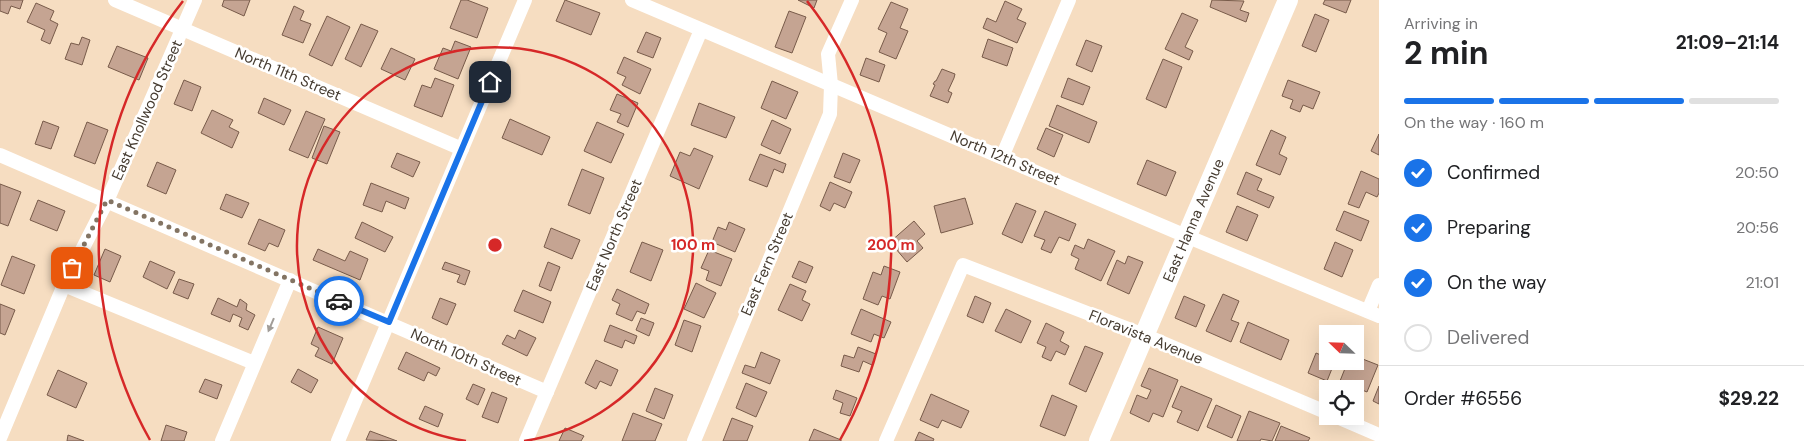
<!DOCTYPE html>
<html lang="en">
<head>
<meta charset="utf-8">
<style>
  :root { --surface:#fff; --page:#f6f6f6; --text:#202124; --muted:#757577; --line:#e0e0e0; --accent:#1a73e8 }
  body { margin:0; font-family:"DM Sans",sans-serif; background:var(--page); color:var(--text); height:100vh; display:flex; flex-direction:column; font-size:19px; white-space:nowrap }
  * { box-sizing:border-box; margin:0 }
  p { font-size:16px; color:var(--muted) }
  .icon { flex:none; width:28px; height:28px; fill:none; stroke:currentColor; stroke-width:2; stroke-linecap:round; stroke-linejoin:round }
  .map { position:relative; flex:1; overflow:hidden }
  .sheet { display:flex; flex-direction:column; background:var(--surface); width:425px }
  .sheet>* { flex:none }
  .needle { width:32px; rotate:293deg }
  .fabs { position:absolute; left:1319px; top:325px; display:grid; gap:10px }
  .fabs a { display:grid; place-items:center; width:45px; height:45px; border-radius:0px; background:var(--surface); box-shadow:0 5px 20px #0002; font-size:25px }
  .pin { position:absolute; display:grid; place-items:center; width:42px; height:42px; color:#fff; margin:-21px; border-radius:10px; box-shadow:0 2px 8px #0006 }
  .courier { position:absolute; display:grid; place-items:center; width:50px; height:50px; margin:-25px; border:4px solid #1a73e8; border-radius:50%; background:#fff; color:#222; box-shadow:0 1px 6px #0007 }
  .head em { font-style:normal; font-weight:700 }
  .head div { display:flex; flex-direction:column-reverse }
  .head { display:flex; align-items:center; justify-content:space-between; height:85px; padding:0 25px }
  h1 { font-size:32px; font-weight:700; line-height:38px }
  .bar { display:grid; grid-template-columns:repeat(4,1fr); gap:8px 5px; align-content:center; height:60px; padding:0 25px }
  .bar i { height:6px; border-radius:4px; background:var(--line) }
  .bar .selected { background:var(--accent) }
  .bar p { grid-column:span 4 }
  .line { display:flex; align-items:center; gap:12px; padding:0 25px; border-top:1px solid var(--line) }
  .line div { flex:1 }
  ol { padding:0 25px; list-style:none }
  li { display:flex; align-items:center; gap:15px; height:55px }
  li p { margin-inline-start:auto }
  li .icon { padding:5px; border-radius:50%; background:var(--accent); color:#fff; stroke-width:4 }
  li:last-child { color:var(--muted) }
  li i { width:28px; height:28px; border:2px solid var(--line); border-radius:50% }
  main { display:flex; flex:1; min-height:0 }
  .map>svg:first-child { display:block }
</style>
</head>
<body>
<main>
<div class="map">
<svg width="1379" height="441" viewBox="0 0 1379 441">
  <rect width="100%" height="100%" fill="#f6ddc1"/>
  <g fill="#c5a492" stroke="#785b4a">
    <polygon points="0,0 23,0 20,9 11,6 8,14 0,11"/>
    <polygon points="224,0 250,0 244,16 222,6"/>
    <polygon points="461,0 467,0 488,8 477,38 450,28"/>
    <polygon points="565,0 600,13 591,35 556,21"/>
    <polygon points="798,0 817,0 814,8"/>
    <polygon points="1212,0 1244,1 1240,10 1249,13 1246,22 1210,7"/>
    <polygon points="1325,0 1351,0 1346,13 1323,4"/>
    <polygon points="1005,1 1022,9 1017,19 1026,23 1017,43 983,28 987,18 996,22"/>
    <polygon points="891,2 908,9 900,28 908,31 896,59 879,52 887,33 878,29"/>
    <polygon points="36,3 54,11 50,20 58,24 50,44 41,40 45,30 27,22"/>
    <polygon points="294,6 304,11 300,20 311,24 303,43 282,35"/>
    <polygon points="789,11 806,17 792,53 775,47"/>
    <polygon points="1182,13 1198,20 1185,47 1193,51 1189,60 1165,49"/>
    <polygon points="1315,14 1329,20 1316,52 1302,46"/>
    <polygon points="327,16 350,27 332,66 309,55"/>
    <polygon points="361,24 378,31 361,67 345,59"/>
    <polygon points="646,32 661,38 653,58 637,52"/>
    <polygon points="82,37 90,40 82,65 65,59 71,43 79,45"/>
    <polygon points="988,39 1013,48 1007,66 982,57"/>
    <polygon points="1086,40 1102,46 1092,72 1076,65"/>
    <polygon points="455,41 471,47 458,79 434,69 443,48 451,51"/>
    <polygon points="117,46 148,58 139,80 108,67"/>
    <polygon points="391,48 415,59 405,80 381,69"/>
    <polygon points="624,57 651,69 640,94 622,85 626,77 617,73"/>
    <polygon points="866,58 885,65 879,82 860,75"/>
    <polygon points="1163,59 1182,67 1166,108 1146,99"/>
    <polygon points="942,69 955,74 954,78 948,91 952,93 948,103 930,96 935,85 933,84 935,81 936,81"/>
    <polygon points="435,78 454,85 442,117 414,106 422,85 431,88"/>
    <polygon points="1068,78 1090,87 1083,105 1061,97"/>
    <polygon points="184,80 201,87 192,111 174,104"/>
    <polygon points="1288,80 1320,92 1313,109 1303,105 1300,112 1290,108 1293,100 1282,96"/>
    <polygon points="772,81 798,92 786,119 761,108"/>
    <polygon points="617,94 638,103 628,127 617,122 621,114 610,110"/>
    <polygon points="264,98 291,110 284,125 258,113"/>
    <polygon points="699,103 735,117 726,138 691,125"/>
    <polygon points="1057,105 1097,122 1089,143 1049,126"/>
    <polygon points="212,110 233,120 229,127 239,132 232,148 201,133"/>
    <polygon points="306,111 325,119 308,158 289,150"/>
    <polygon points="510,119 550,137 542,155 502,138"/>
    <polygon points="772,120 791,129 780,154 761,145"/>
    <polygon points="43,121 59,127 51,149 35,144"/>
    <polygon points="87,122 108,130 95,164 74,156"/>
    <polygon points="597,122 624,134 611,163 584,151"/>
    <polygon points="324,126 340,132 327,164 312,158"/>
    <polygon points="1046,128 1063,135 1054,157 1037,149"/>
    <polygon points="1271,130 1286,137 1279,154 1287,158 1280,175 1256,165"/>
    <polygon points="1379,134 1379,155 1371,151"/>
    <polygon points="694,148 713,156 699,189 670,176 680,152 690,156"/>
    <polygon points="397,153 420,162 413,177 391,167"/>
    <polygon points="843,153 860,160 850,183 834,177"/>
    <polygon points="760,154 786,164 783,173 774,169 767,187 749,180"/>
    <polygon points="1147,160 1176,172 1166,196 1137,184"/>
    <polygon points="157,162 176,170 166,194 147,186"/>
    <polygon points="582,169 604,178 590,214 568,205"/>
    <polygon points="1361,171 1379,179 1379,193 1377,197 1366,192 1359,208 1348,204"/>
    <polygon points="1246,172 1262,179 1257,190 1274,197 1269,208 1237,194"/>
    <polygon points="830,182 852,192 845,208 834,203 830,211 820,206"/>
    <polygon points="371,183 409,198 405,209 386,201 382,212 363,205"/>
    <polygon points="0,184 21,192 8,226 0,223"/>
    <polygon points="226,194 249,203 242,218 220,209"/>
    <polygon points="965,198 973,224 941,233 934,206"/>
    <polygon points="38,200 65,211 57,231 30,220"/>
    <polygon points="1016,203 1036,211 1022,243 1002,234"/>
    <polygon points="1237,206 1258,215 1247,241 1226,232"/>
    <polygon points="1045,211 1076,224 1069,241 1059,237 1051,253 1041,249 1045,240 1034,236"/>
    <polygon points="1344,211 1369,221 1361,241 1336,230"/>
    <polygon points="259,219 285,230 278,247 269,243 265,251 248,244"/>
    <polygon points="914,221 925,234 917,241 923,248 907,262 890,242"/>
    <polygon points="362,222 393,237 385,252 355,238"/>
    <polygon points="729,222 745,229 735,252 712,242 718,227 726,230"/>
    <polygon points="551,228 580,240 572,259 544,247"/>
    <polygon points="1088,239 1115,251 1101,281 1075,269 1079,259 1071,255 1075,245 1084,249"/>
    <polygon points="642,242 663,250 651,281 630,272"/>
    <polygon points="1335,242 1353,250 1342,277 1324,269"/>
    <polygon points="105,249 121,256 110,282 94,275"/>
    <polygon points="318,249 345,261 350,251 368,259 360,280 313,260"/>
    <polygon points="709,250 732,259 721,286 706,280 709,271 701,268"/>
    <polygon points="12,256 35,265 24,294 1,285"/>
    <polygon points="1128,256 1143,262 1129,294 1107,284 1117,260 1125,264"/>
    <polygon points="150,261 175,272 167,289 143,277"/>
    <polygon points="799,261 813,267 806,283 792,277"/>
    <polygon points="445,262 470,271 465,285 457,282 460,275 442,269"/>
    <polygon points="548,262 560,267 551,291 539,286"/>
    <polygon points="884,266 900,272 890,299 882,296 878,305 863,299 873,272 881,275"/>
    <polygon points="179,279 194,284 188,299 173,293"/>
    <polygon points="696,283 716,293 704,318 684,309"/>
    <polygon points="790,284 806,291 802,300 810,304 802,321 778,310"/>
    <polygon points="617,289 649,304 645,314 637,311 632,321 616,314 620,304 612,300"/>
    <polygon points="523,290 551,302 543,323 514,311"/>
    <polygon points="1223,294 1239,301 1231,320 1239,323 1231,342 1206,331"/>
    <polygon points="975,296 991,303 983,323 967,316"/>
    <polygon points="1184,296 1205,305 1196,327 1175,318"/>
    <polygon points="218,298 237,307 240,299 247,304 246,310 255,315 248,330 239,326 242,318 233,314 230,322 211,314"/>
    <polygon points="440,298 456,304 447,325 432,318"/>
    <polygon points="0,304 15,310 5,335 0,333"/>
    <polygon points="861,309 891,322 884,338 874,334 871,342 851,334"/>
    <polygon points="1006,309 1031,321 1021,343 995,331"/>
    <polygon points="641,318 654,323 649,336 636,330"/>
    <polygon points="684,320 701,326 692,352 675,345"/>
    <polygon points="1248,322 1289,340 1281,360 1240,342"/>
    <polygon points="1046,323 1064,332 1060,341 1069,346 1065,355 1056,351 1051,361 1042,357 1046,347 1037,343"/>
    <polygon points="610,325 637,336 634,344 625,340 622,348 604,341"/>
    <polygon points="318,327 343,338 332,364 315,356 319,348 311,344"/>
    <polygon points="519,330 536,338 527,356 502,344 507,335 515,339"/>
    <polygon points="1085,346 1103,353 1086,392 1069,384"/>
    <polygon points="858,347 876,354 872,365 863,361 859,372 841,366 844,355 854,358"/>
    <polygon points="406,352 440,368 436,376 428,372 424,381 398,369"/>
    <polygon points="761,352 780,360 770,384 742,373 745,365 755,368"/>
    <polygon points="1316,353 1328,358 1328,361 1335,361 1327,381 1308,373"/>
    <polygon points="1355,356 1378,365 1367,392 1340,381 1348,361 1355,361"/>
    <polygon points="596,360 618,370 611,386 600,381 596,389 585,383"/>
    <polygon points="1149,368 1178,380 1163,417 1153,413 1149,422 1130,413 1137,395 1147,399 1151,390 1141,386"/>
    <polygon points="298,369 318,380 311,393 291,382"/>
    <polygon points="58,370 87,383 76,408 47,395"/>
    <polygon points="205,379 222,385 217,399 199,392"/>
    <polygon points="746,383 767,392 756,417 736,408"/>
    <polygon points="473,384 485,389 478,405 466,399"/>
    <polygon points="1181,386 1212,399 1198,431 1177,422 1182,411 1172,407"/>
    <polygon points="1379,386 1379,404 1373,401"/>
    <polygon points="655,388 673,395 664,419 646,411"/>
    <polygon points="836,390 857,398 850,416 840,413 843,403 833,399"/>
    <polygon points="492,392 507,398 498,423 482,417"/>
    <polygon points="931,394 969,411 961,428 942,420 938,428 920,420"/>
    <polygon points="1052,395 1077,406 1065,436 1040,426"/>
    <polygon points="1216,405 1241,416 1232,438 1207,427"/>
    <polygon points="425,406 443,414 438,427 419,419"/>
    <polygon points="1249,411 1280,423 1272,441 1261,439 1260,441 1237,441"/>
    <polygon points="633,413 662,424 655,441 622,441"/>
    <polygon points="732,418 753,426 747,441 723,441"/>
    <polygon points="166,425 187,432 184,441 161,441"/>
    <polygon points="1281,426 1310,438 1308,441 1275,441"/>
    <polygon points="565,428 584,436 581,441 559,441"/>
    <polygon points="814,429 841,440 841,441 809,441"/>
    <polygon points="370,431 397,441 366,440"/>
    <polygon points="919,432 934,439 933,441 915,441"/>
    <polygon points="68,435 84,441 67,441"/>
  </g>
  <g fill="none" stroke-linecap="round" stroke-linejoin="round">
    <g stroke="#fff" stroke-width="14">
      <polyline points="115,0 462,149"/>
      <polyline points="632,0 1186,236 1379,316"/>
      <polyline points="0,155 547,392"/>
      <polyline points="1002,157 1069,0"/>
      <polyline points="64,285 254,363"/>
      <polyline points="1368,311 1379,285"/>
      <polyline points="1335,416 1379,435"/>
      <polyline points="0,438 64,285 107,201 195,0"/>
      <polyline points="222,441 290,280"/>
      <polyline points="338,441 525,0"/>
      <polyline points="526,441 701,30"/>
      <polyline points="694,441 830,114 831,85 828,54 852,0"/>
      <polyline points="886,441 963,265 1144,335 1328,413"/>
    </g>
    <path stroke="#fff" stroke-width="20" id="s1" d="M1099 441 1288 0"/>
  </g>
  <defs><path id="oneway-solid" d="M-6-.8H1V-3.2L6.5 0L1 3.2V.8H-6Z" transform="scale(1.25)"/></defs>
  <use fill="#a29d98" href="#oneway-solid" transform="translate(271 325) rotate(113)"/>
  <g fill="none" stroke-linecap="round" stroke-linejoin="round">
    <polyline stroke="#837463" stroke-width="5" stroke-dasharray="0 9" points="72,268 107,200 339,301"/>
    <polyline stroke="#1a73e8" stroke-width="6" points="339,301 389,322 490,82"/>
  </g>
  <g fill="none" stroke="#d62828" stroke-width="2.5">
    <path d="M466 441A198 198 0 1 1 524 441"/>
    <path d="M150 440A396 396 0 0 1 183 1M807 1A396 396 0 0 1 840 440"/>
  </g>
  <g text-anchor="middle" stroke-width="5" stroke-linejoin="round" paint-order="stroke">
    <g font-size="15" fill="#453b30" stroke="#fff">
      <text transform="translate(288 74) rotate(23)" y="5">North 11th Street</text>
      <text transform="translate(147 110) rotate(-66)" y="5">East Knollwood Street</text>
      <text transform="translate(1005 158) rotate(23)" y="5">North 12th Street</text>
      <text dy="5" stroke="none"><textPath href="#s1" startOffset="240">East Hanna Avenue</textPath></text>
      <text transform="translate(614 235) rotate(-67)" y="5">East North Street</text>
      <text transform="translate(767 264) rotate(-67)" y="5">East Fern Street</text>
      <text transform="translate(1146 337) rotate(22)" y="5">Floravista Avenue</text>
      <text transform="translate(466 357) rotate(24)" y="5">North 10th Street</text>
    </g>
  </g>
  <circle cx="495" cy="245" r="8" fill="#d62828" stroke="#fff" stroke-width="2.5"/>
  <g font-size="15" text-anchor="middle" font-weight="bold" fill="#d62828" stroke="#fff" stroke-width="5" stroke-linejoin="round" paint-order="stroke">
    <text x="693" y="250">100 m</text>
    <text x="891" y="250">200 m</text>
  </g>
</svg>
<div class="fabs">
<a><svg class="needle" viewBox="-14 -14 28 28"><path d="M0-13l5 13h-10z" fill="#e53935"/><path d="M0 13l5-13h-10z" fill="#757577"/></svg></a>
<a><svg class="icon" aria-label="locate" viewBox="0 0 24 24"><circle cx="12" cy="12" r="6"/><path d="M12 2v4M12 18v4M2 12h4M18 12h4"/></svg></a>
</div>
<div class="pin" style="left:72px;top:268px;background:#ea580c"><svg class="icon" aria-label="bag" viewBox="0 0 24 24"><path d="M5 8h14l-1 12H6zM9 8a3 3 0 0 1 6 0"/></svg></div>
<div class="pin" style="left:490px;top:82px;background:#1f2937"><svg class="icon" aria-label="home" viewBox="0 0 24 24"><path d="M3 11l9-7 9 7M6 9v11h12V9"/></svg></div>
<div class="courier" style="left:339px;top:301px"><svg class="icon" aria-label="car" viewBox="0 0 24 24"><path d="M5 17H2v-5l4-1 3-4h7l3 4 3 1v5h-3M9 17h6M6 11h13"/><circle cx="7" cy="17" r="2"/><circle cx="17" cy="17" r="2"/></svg></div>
</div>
<section class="sheet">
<div class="head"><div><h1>2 min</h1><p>Arriving in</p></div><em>21:09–21:14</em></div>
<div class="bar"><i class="selected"></i><i class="selected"></i><i class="selected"></i><i></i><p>On the way · 160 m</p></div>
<ol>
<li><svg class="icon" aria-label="check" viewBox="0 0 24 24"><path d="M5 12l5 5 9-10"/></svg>Confirmed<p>20:50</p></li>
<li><svg class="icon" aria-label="check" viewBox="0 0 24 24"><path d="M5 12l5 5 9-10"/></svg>Preparing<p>20:56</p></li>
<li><svg class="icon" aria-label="check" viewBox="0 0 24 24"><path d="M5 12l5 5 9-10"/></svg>On the way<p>21:01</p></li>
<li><i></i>Delivered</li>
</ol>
<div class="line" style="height:65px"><div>Order #6556</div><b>$29.22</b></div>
</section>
</main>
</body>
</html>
